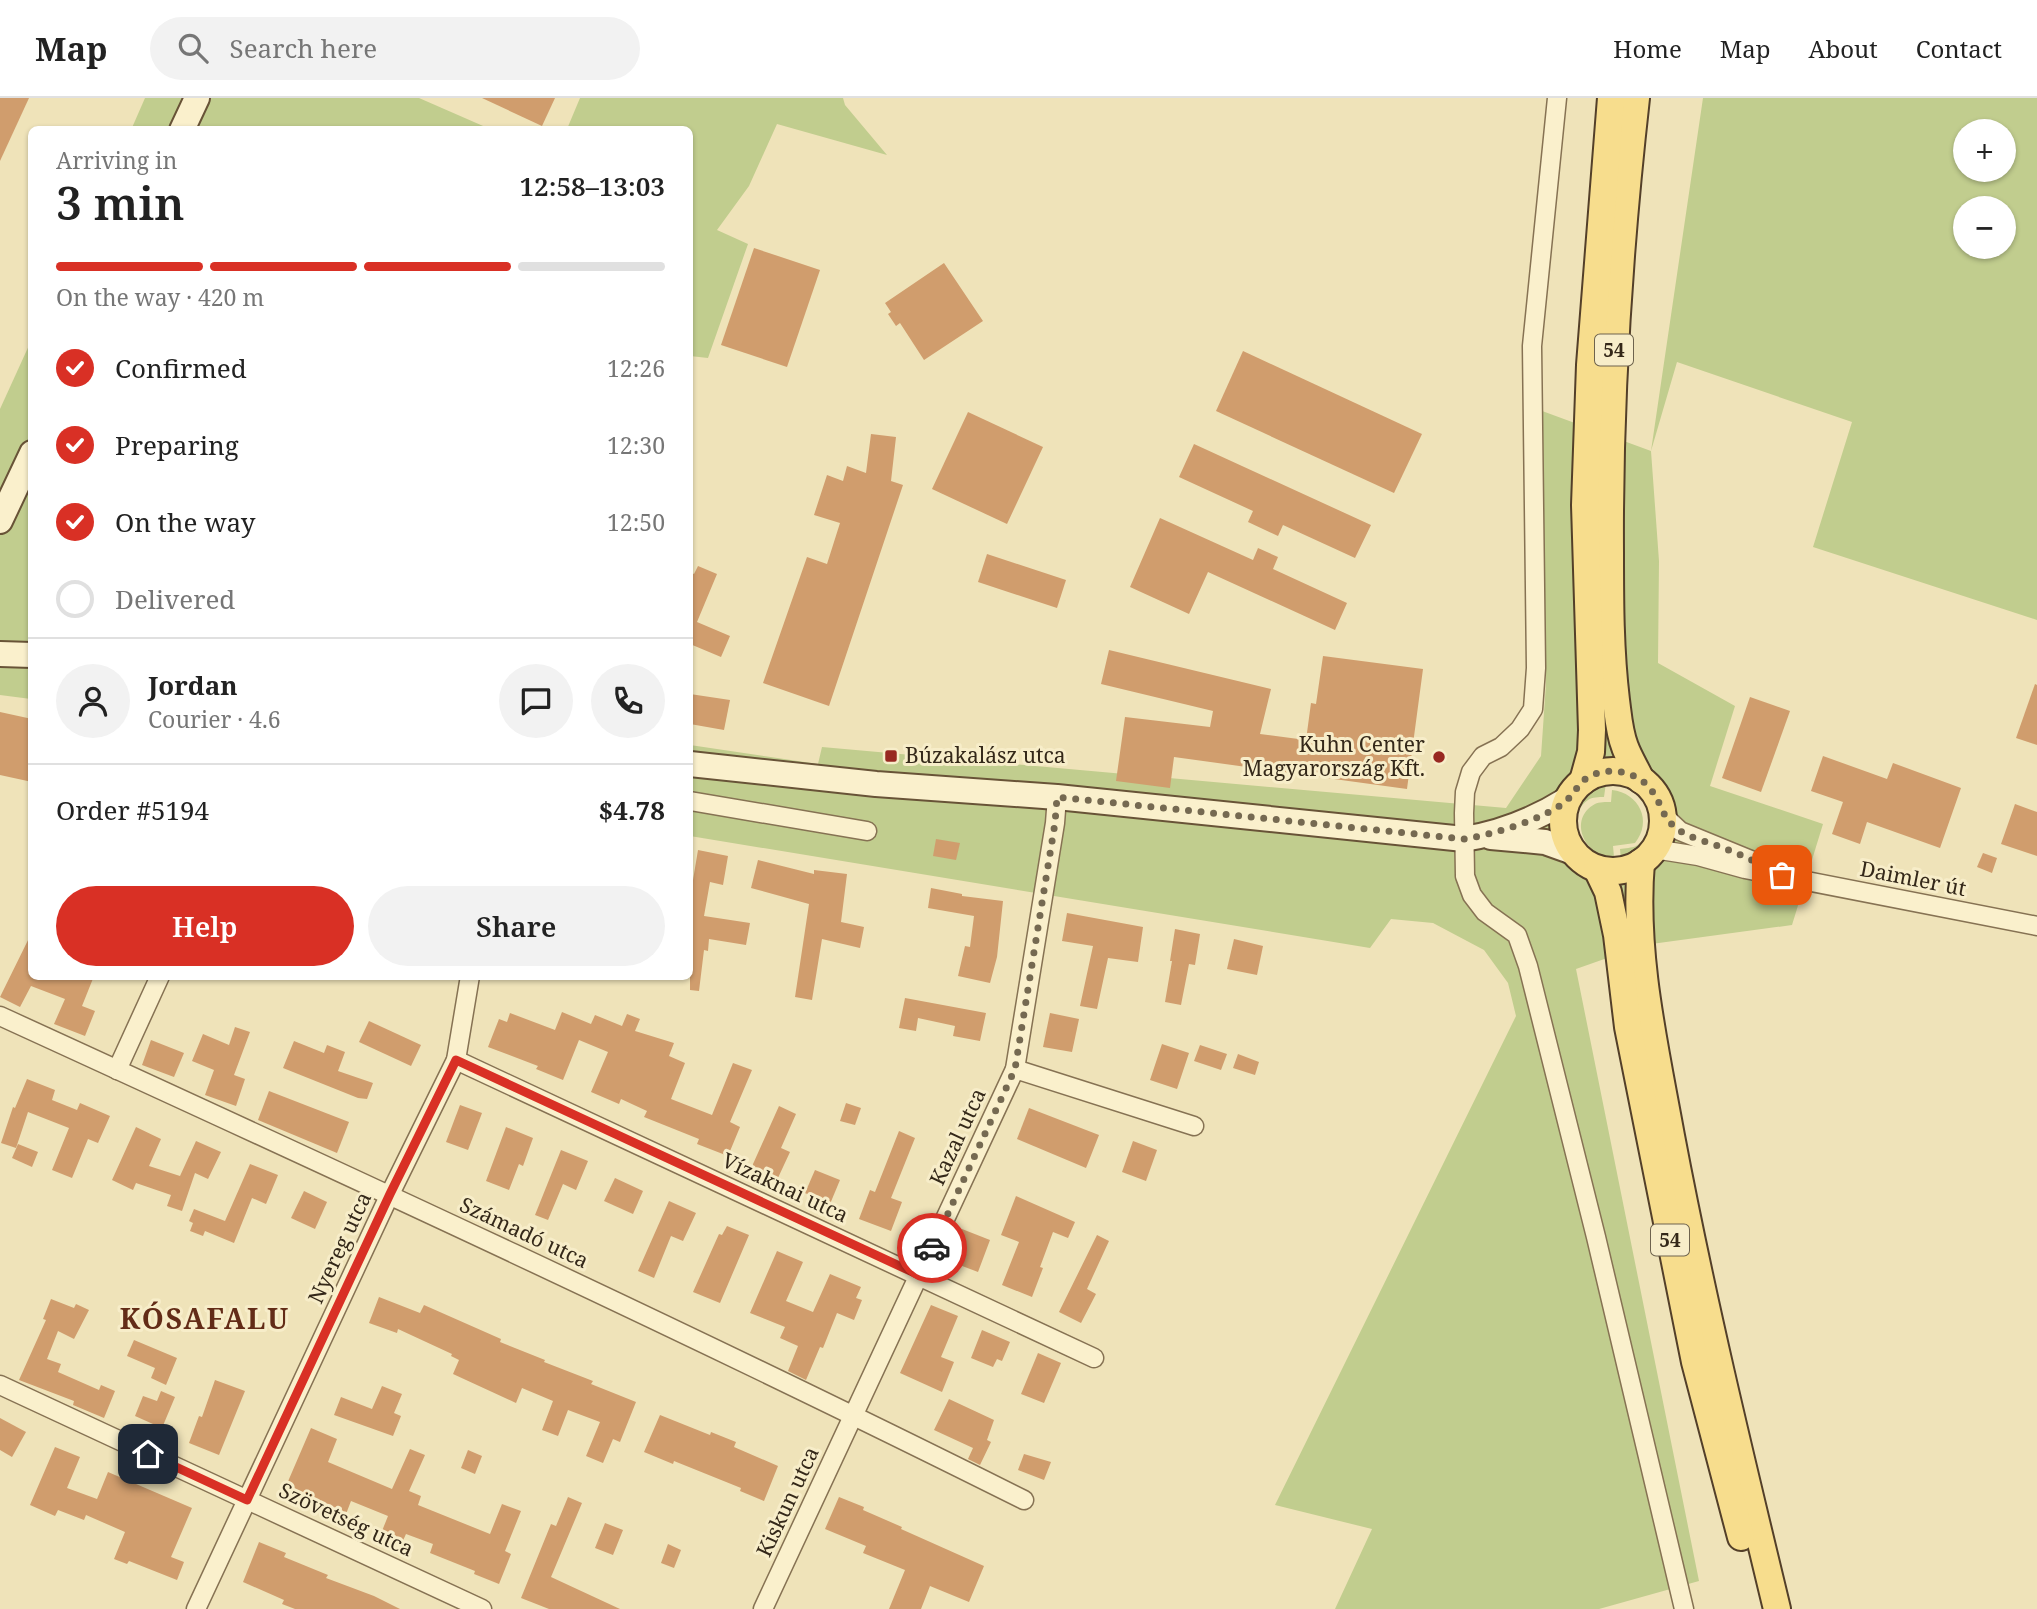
<!DOCTYPE html>
<html lang="en">
<head>
<meta charset="utf-8">
<style>
  :root { --surface:#fff; --page:#f2f2f2; --text:#222; --muted:#767676; --line:#e0e0e0; --accent:#d93025 }
  body { margin:0; font-family:"Noto Serif",serif; background:var(--page); color:var(--text); height:100vh; display:flex; flex-direction:column; font-size:26px; white-space:nowrap }
  * { box-sizing:border-box; margin:0 }
  p { font-size:23px; color:var(--muted) }
  .icon { flex:none; width:38px; height:38px; fill:none; stroke:currentColor; stroke-width:2; stroke-linecap:round; stroke-linejoin:round }
  .map { position:relative; flex:1; overflow:hidden }
  .details { position:absolute; left:28px; top:28px; width:665px; height:854px; display:flex; flex-direction:column; background:var(--surface); border-radius:10px; box-shadow:0 2px 5px #0004 }
  .details>* { flex:none }
  .buttons { position:absolute; left:1953px; top:21px; display:grid; gap:14px }
  .buttons a { display:grid; place-items:center; width:63px; height:63px; border-radius:50%; background:var(--surface); box-shadow:0 2px 5px #0004; font-size:35px }
  .pin { position:absolute; display:grid; place-items:center; width:60px; height:60px; color:#fff; margin:-30px; border-radius:14px; box-shadow:0 4px 10px #0006 }
  .courier { position:absolute; display:grid; place-items:center; width:70px; height:70px; margin:-35px; border:5px solid #d93025; border-radius:50%; background:#fff; color:#222; box-shadow:0 2px 9px #0007 }
  .overview em { font-style:normal; font-weight:600 }
  .overview div { display:flex; flex-direction:column-reverse }
  .overview { display:flex; align-items:center; justify-content:space-between; height:119px; padding:0 28px }
  h1 { font-size:46px; font-weight:600; line-height:52px }
  .bar { display:grid; grid-template-columns:repeat(4,1fr); gap:10px 7px; align-content:center; height:84px; padding:0 28px }
  .bar i { height:9px; border-radius:5px; background:var(--line) }
  .bar .on { background:var(--accent) }
  .bar p { grid-column:span 4 }
  .line { display:flex; align-items:center; gap:18px; padding:0 28px; border-top:2px solid var(--line) }
  .line div { flex:1 }
  .round { display:grid; place-items:center; flex:none; width:74px; height:74px; border-radius:37px; background:var(--page) }
  ol { padding:0 28px; list-style:none }
  li { display:flex; align-items:center; gap:21px; height:77px }
  li p { margin-inline-start:auto }
  li .icon { padding:7px; border-radius:50%; background:var(--accent); color:#fff; stroke-width:4 }
  li:last-child { color:var(--muted) }
  li i { width:38px; height:38px; border:4px solid var(--line); border-radius:50% }
  .primary-button { display:flex; gap:14px; margin-top:auto; padding:14px 28px }
  .primary-button a { flex:1; height:80px; border-radius:42px; background:var(--accent); color:#fff; font-size:28px; font-weight:600; line-height:80px; text-align:center }
  .primary-button a+a { background:var(--page); color:var(--text) }
  header { display:flex; align-items:center; gap:42px; box-sizing:border-box; height:98px; padding:0 35px; background:var(--surface); border-bottom:2px solid var(--line) }
  header strong { font-size:33px }
  nav { display:flex; gap:38px; margin-inline-start:auto; font-size:24px }
  .search { width:490px; height:63px; background:var(--page); display:flex; align-items:center; gap:18px; box-sizing:border-box; padding:0 24px; border-radius:38px; color:var(--muted); font-size:26px }
  .map>svg:first-child { display:block }
</style>
</head>
<body>
<header>
<strong>Map</strong>
<div class="search"><svg class="icon" aria-label="search" viewBox="0 0 24 24"><circle cx="10" cy="10" r="6"/><path d="M15 15l6 6"/></svg>Search here</div>
<nav><a>Home</a><a>Map</a><a>About</a><a>Contact</a></nav>
</header>
<div class="map">
<svg width="2037" height="1511" viewBox="0 0 2037 1511">
  <rect width="100%" height="100%" fill="#efe3b9"/>
  <g fill="#c1cd8e" fill-rule="evenodd">
    <polygon points="145,0 419,0 490,31 131,32"/>
    <polygon points="580,0 843,0 845,7 887,57 777,26 749,88 717,132 748,146 708,260 690,258 690,32 567,31"/>
    <path d="M1703 0H2037V522L1813 449 1852 324 1677 264 1651 353 1659 463 1658 565 1735 608 1710 688 1823 726 1792 827 1644 847 1576 871 1699 1483 1599 1511H1335L1372 1431 1275 1407 1516 918 1508 885 1484 852 1433 825 1391 821 1370 850 690 738V647L818 666 822 649 1506 710 1541 658 1546 586 1534 310 1651 353ZM1965 33H2004V72H1965ZM1965 110H2004V149H1965ZM1606 685C1629 686 1657 702 1648 730 1646 737 1644 744 1636 748 1632 750 1625 750 1620 751L1621 763C1586 768 1560 721 1588 702 1592 699 1599 699 1604 699Z"/>
    <polygon points="31,243 31,601 0,597 0,311"/>
    <path d="M1612 692C1639 695 1653 723 1635 745L1613 748 1614 759C1585 760 1567 721 1595 706 1599 704 1606 704 1611 704Z"/>
  </g>
  <g fill="#d09d6d">
    <polygon points="0,0 29,0 0,63"/>
    <polygon points="482,0 555,0 542,28"/>
    <polygon points="754,150 820,172 787,269 721,247"/>
    <polygon points="944,165 983,223 924,262 900,225 896,228 888,216 891,214 885,205"/>
    <polygon points="1243,253 1422,336 1394,395 1216,313"/>
    <polygon points="968,314 1043,349 1007,426 932,391"/>
    <polygon points="871,336 896,339 891,383 903,387 829,608 763,585 807,459 827,466 840,425 814,417 827,377 843,383 847,368 866,375"/>
    <polygon points="1194,346 1371,427 1355,460 1283,427 1278,438 1248,424 1253,413 1179,379"/>
    <polygon points="1160,420 1253,462 1258,450 1278,459 1273,471 1347,505 1335,532 1208,474 1189,516 1130,489"/>
    <polygon points="987,456 1066,482 1057,510 978,484"/>
    <polygon points="698,468 717,476 697,524 730,538 721,559 690,546 690,474 694,476"/>
    <polygon points="1109,552 1271,591 1260,636 1306,642 1311,605 1316,606 1323,558 1423,571 1407,691 1174,659 1170,690 1116,683 1125,619 1210,629 1213,613 1101,586"/>
    <polygon points="2035,586 2037,587 2037,647 2016,640"/>
    <polygon points="690,596 730,602 724,632 690,626"/>
    <polygon points="1750,599 1790,613 1761,694 1722,680"/>
    <polygon points="0,614 32,621 32,684 0,677"/>
    <polygon points="1823,658 1887,681 1893,665 1961,690 1940,750 1867,724 1860,746 1832,736 1843,704 1811,693"/>
    <polygon points="2015,706 2037,714 2037,758 2001,746"/>
    <polygon points="936,741 960,745 956,762 933,758"/>
    <polygon points="698,752 728,758 723,787 710,784 704,818 750,825 746,847 709,841 708,853 704,852 699,893 690,892 690,800"/>
    <polygon points="1983,755 1997,760 1992,775 1977,769"/>
    <polygon points="758,762 814,776 814,772 847,776 841,824 864,829 860,850 822,841 812,902 795,899 809,806 751,790"/>
    <polygon points="931,790 962,796 962,798 1003,803 997,859 990,885 958,878 965,848 970,849 974,818 928,810"/>
    <polygon points="1067,815 1143,829 1138,864 1108,860 1097,911 1080,908 1093,848 1062,843"/>
    <polygon points="1175,831 1200,836 1195,867 1189,866 1181,907 1165,904 1172,863 1170,863"/>
    <polygon points="32,834 32,878 94,878 82,908 95,913 85,938 54,926 65,901 31,888 20,909 0,899"/>
    <polygon points="1234,841 1263,848 1257,877 1227,871"/>
    <polygon points="905,900 986,915 980,943 953,938 955,928 918,920 916,933 899,930"/>
    <polygon points="562,914 591,926 595,917 622,928 627,916 640,921 635,933 674,945 669,958 685,965 671,1001 712,1017 733,965 752,972 730,1024 740,1029 728,1058 697,1046 699,1041 644,1019 647,1013 621,1001 619,1006 591,994 608,954 579,942 563,982 536,971 538,968 488,949 499,921 507,924 510,915 555,932"/>
    <polygon points="1050,915 1079,921 1072,954 1043,949"/>
    <polygon points="369,923 421,947 411,968 359,944"/>
    <polygon points="235,929 250,934 234,977 245,981 236,1008 205,997 214,972 192,963 203,936 229,947"/>
    <polygon points="151,942 184,955 174,979 142,967"/>
    <polygon points="294,943 324,955 327,947 345,954 338,973 373,985 367,1001 358,1000 283,970"/>
    <polygon points="1162,946 1189,955 1177,991 1150,982"/>
    <polygon points="1200,947 1227,956 1221,972 1194,963"/>
    <polygon points="1238,956 1259,964 1255,977 1233,970"/>
    <polygon points="27,981 55,992 52,1002 77,1012 80,1005 110,1018 98,1045 88,1041 72,1080 52,1072 69,1030 28,1014 16,1050 1,1045 13,1009 15,1010"/>
    <polygon points="269,993 349,1024 337,1055 258,1022"/>
    <polygon points="846,1005 861,1010 855,1027 840,1023"/>
    <polygon points="460,1007 482,1015 468,1052 446,1044"/>
    <polygon points="779,1008 796,1016 781,1050 790,1054 777,1082 753,1072 753,1066"/>
    <polygon points="1029,1010 1099,1037 1086,1070 1017,1041"/>
    <polygon points="136,1029 161,1041 149,1068 180,1078 196,1043 221,1054 208,1081 195,1075 182,1113 167,1108 171,1097 136,1085 133,1092 112,1082"/>
    <polygon points="506,1029 533,1040 523,1068 519,1066 509,1092 486,1083"/>
    <polygon points="899,1033 915,1040 891,1100 902,1104 891,1133 859,1121 870,1092 875,1094"/>
    <polygon points="1133,1043 1157,1052 1146,1083 1122,1074"/>
    <polygon points="18,1046 38,1054 32,1069 12,1060"/>
    <polygon points="561,1052 588,1063 576,1092 563,1086 548,1122 535,1117"/>
    <polygon points="250,1066 278,1077 266,1106 252,1100 234,1145 205,1133 203,1138 190,1133 193,1125 189,1123 194,1111 225,1123"/>
    <polygon points="815,1072 840,1082 830,1106 805,1095"/>
    <polygon points="615,1080 643,1093 633,1116 604,1103"/>
    <polygon points="304,1093 327,1104 315,1131 291,1120"/>
    <polygon points="1016,1098 1075,1124 1068,1140 1053,1134 1040,1169 1043,1170 1032,1199 1002,1187 1019,1144 1001,1137"/>
    <polygon points="669,1103 696,1115 683,1143 671,1138 654,1180 638,1173"/>
    <polygon points="727,1128 749,1137 720,1205 693,1194 719,1136 722,1137"/>
    <polygon points="962,1131 990,1142 978,1174 949,1163"/>
    <polygon points="1097,1137 1109,1143 1087,1191 1096,1196 1081,1225 1059,1214"/>
    <polygon points="777,1153 803,1164 786,1203 813,1214 830,1176 861,1189 856,1200 862,1202 854,1222 837,1215 823,1250 820,1249 806,1282 788,1273 798,1248 780,1240 785,1229 750,1215"/>
    <polygon points="379,1199 420,1215 424,1207 501,1241 500,1244 545,1262 544,1264 593,1283 591,1286 636,1304 620,1344 613,1341 603,1365 586,1358 600,1324 568,1312 558,1338 542,1332 553,1303 522,1290 516,1305 453,1276 459,1262 451,1258 452,1256 398,1231 397,1235 369,1225"/>
    <polygon points="51,1201 74,1210 76,1206 89,1212 74,1241 58,1233 47,1261 61,1266 58,1274 99,1292 101,1287 115,1293 104,1320 73,1307 74,1303 19,1282 46,1222 43,1221"/>
    <polygon points="931,1207 958,1218 941,1259 954,1264 942,1294 900,1275"/>
    <polygon points="982,1232 1010,1244 1002,1263 997,1261 993,1269 971,1260"/>
    <polygon points="134,1242 177,1260 166,1287 151,1280 155,1270 127,1258"/>
    <polygon points="1038,1255 1061,1265 1044,1305 1021,1296"/>
    <polygon points="215,1282 245,1293 219,1357 189,1345 199,1318 202,1319"/>
    <polygon points="382,1288 402,1296 394,1315 401,1318 393,1338 334,1317 341,1299 372,1311"/>
    <polygon points="161,1293 175,1299 162,1330 135,1318 143,1298 157,1303"/>
    <polygon points="949,1301 994,1322 987,1342 991,1344 980,1367 968,1361 973,1350 934,1332"/>
    <polygon points="660,1317 710,1337 711,1334 736,1344 734,1349 778,1368 764,1403 740,1393 741,1390 674,1363 673,1366 644,1354"/>
    <polygon points="0,1320 26,1334 12,1359 0,1352"/>
    <polygon points="311,1330 337,1341 328,1364 392,1391 410,1351 425,1357 409,1393 421,1398 418,1407 490,1436 502,1406 521,1413 505,1453 511,1456 499,1486 474,1476 475,1473 430,1455 433,1446 406,1436 401,1447 380,1438 388,1418 351,1403 346,1416 312,1402 310,1407 283,1395"/>
    <polygon points="55,1349 80,1359 67,1390 97,1401 108,1374 192,1410 171,1459 184,1464 177,1482 129,1463 127,1466 114,1461 125,1434 86,1417 84,1422 58,1412 55,1418 30,1407"/>
    <polygon points="468,1352 482,1358 475,1376 461,1370"/>
    <polygon points="1024,1356 1051,1364 1044,1382 1018,1372"/>
    <polygon points="568,1399 582,1405 551,1479 620,1511 549,1511 521,1500 551,1426 556,1428"/>
    <polygon points="839,1399 864,1409 863,1412 902,1429 901,1431 984,1468 969,1504 930,1488 921,1511 889,1511 905,1472 863,1455 866,1448 825,1431"/>
    <polygon points="605,1425 623,1432 613,1457 595,1450"/>
    <polygon points="259,1444 286,1455 284,1459 328,1477 326,1480 374,1498 400,1511 295,1511 282,1506 284,1502 243,1484"/>
    <polygon points="668,1446 681,1452 674,1470 661,1465"/>
  </g>
  <g fill="none" stroke-linecap="round" stroke-linejoin="round">
    <defs>
      <g id="street">
        <polyline points="1557,0 1532,248 1536,570 1533,611 1520,631 1501,649 1483,658 1471,674 1465,694 1464,715 1465,778 1472,797 1485,814 1517,837 1528,868 1596,1139 1684,1511"/>
        <polyline points="690,703 867,733"/>
        <polyline points="1662,716 1680,733 1763,767"/>
        <polyline points="1654,751 1698,758 1745,771 2037,828"/>
        <path d="M0 918C343 1075 686 1233 1024 1402"/>
        <polyline points="456,962 1094,1260"/>
        <polyline points="1015,971 1194,1028"/>
        <polyline points="117,972 160,878"/>
        <polyline points="0,1287 482,1511"/>
        <polyline points="196,1511 390,1096 456,962 470,878"/>
        <polyline points="763,1511 1015,971 1055,725 1057,699"/>
      </g>
      <g id="secondary">
        <polyline points="182,32 197,0"/>
        <polyline points="0,423 32,355"/>
        <polyline points="0,556 32,557"/>
        <path d="M690 666 876 686 1057 699 1464 741C1502 735 1536 721 1568 701"/>
        <polyline points="1491,739 1545,744 1573,754"/>
      </g>
      <g id="primary">
        <path d="M1636 0C1619 151 1609 302 1610 454 1610 503 1610 553 1616 602 1618 617 1619 634 1625 649 1629 660 1636 671 1641 682"/>
        <circle cx="1613" cy="723" r="50"/>
        <polyline points="1583,683 1591,654 1592,632 1585,407 1590,267 1611,0"/>
        <path d="M1641 764C1633 856 1655 949 1671 1038 1701 1197 1739 1354 1777 1511"/>
        <polyline points="1597,771 1608,794 1617,837 1628,929 1695,1264 1741,1439"/>
      </g>
    </defs>
    <use href="#street" stroke="#867253" stroke-width="21"/>
    <use href="#secondary" stroke="#685337" stroke-width="28"/>
    <use href="#primary" stroke="#533f29" stroke-width="30"/>
    <use href="#street" stroke="#faf0cc" stroke-width="18"/>
    <use href="#secondary" stroke="#faf0cc" stroke-width="24"/>
    <use href="#primary" stroke="#f7dd8d" stroke-width="26"/>
  </g>
  <g fill="none" stroke-linecap="round" stroke-linejoin="round">
    <path stroke="#756951" stroke-width="7" stroke-dasharray="0 12.6" d="M932 1150 1015 971 1055 725 1057 699 1464 741C1491 737 1549 720 1568 701 1576 693 1579 684 1590 678 1611 668 1639 674 1652 693 1663 708 1662 721 1679 732 1689 740 1706 743 1718 748 1740 756 1761 766 1782 777"/>
    <polyline stroke="#d93025" stroke-width="9" points="148,1356 247,1402 390,1096 456,962 919,1177 932,1150"/>
  </g>
  <g fill="#982821" stroke="#f7edc9" stroke-width="2.5">
    <rect x="884" y="651" width="14" height="14" rx="3.5"/>
    <circle cx="1439" cy="659" r="7"/>
  </g>
  <g text-anchor="middle" stroke-width="6" stroke-linejoin="round" paint-order="stroke">
    <g fill="#f7edc9" stroke="#6e634e" stroke-width="2">
      <rect x="1595" y="236.5" width="38" height="31" rx="5"/>
      <rect x="1651" y="1126.5" width="38" height="31" rx="5"/>
    </g>
    <g font-size="19" font-weight="bold" fill="#342819">
      <text x="1614" y="259">54</text>
      <text x="1670" y="1149">54</text>
    </g>
    <g font-size="21" fill="#342819" stroke="#f7edc9" text-anchor="end">
      <text x="1425" y="654">Kuhn Center<tspan x="1425" dy="24">Magyarország Kft.</tspan></text>
      <text x="905" y="665" text-anchor="start">Búzakalász utca</text>
    </g>
    <g font-size="21" fill="#342819" stroke="#f7edc9">
      <text transform="translate(1913 781) rotate(11)" y="7">Daimler út</text>
      <text transform="translate(958 1039) rotate(-65)" y="7">Kazal utca</text>
      <text transform="translate(785 1090) rotate(25)" y="7">Vízaknai utca</text>
      <text transform="translate(524 1135) rotate(25)" y="7">Számadó utca</text>
      <text transform="translate(340 1150) rotate(-65)" y="7">Nyereg utca</text>
      <text transform="translate(788 1404) rotate(-65)" y="7">Kiskun utca</text>
      <text transform="translate(346 1422) rotate(25)" y="7">Szövetség utca</text>
    </g>
    <g font-size="28" font-weight="bold" letter-spacing="2" fill="#632c17" stroke="#f7edc9">
      <text x="205" y="1231">KÓSAFALU</text>
    </g>
  </g>
</svg>
<div class="buttons">
<a>+</a>
<a>−</a>
</div>
<div class="pin" style="left:1782px;top:777px;background:#ea580c"><svg class="icon" aria-label="bag" viewBox="0 0 24 24"><path d="M5 8h14l-1 12H6zM9 8a3 3 0 0 1 6 0"/></svg></div>
<div class="pin" style="left:148px;top:1356px;background:#1f2937"><svg class="icon" aria-label="home" viewBox="0 0 24 24"><path d="M3 11l9-7 9 7M6 9v11h12V9"/></svg></div>
<div class="courier" style="left:932px;top:1150px"><svg class="icon" aria-label="car" viewBox="0 0 24 24"><path d="M5 17H2v-5l4-1 3-4h7l3 4 3 1v5h-3M9 17h6M6 11h13"/><circle cx="7" cy="17" r="2"/><circle cx="17" cy="17" r="2"/></svg></div>
<section class="details">
<div class="overview"><div><h1>3 min</h1><p>Arriving in</p></div><em>12:58–13:03</em></div>
<div class="bar"><i class="on"></i><i class="on"></i><i class="on"></i><i></i><p>On the way · 420 m</p></div>
<ol>
<li><svg class="icon" aria-label="check" viewBox="0 0 24 24"><path d="M5 12l5 5 9-10"/></svg>Confirmed<p>12:26</p></li>
<li><svg class="icon" aria-label="check" viewBox="0 0 24 24"><path d="M5 12l5 5 9-10"/></svg>Preparing<p>12:30</p></li>
<li><svg class="icon" aria-label="check" viewBox="0 0 24 24"><path d="M5 12l5 5 9-10"/></svg>On the way<p>12:50</p></li>
<li><i></i>Delivered</li>
</ol>
<div class="line" style="height:126px"><a class="round"><svg class="icon" aria-label="person" viewBox="0 0 24 24"><circle cx="12" cy="8" r="4"/><path d="M4 21q1-7 8-7t8 7"/></svg></a><div><b>Jordan</b><p>Courier · 4.6</p></div><a class="round"><svg class="icon" aria-label="chat" viewBox="0 0 24 24"><path d="M4 5h16v11H9l-5 4z"/></svg></a><a class="round"><svg class="icon" aria-label="phone" viewBox="0 0 24 24"><path d="M5 4h4l2 5-3 2q2 4 5 5l2-3 5 2v4C11 20 4 13 5 4z"/></svg></a></div>
<div class="line" style="height:91px"><div>Order #5194</div><b>$4.78</b></div>
<div class="primary-button"><a>Help</a><a>Share</a></div>
</section>
</div>
</body>
</html>
